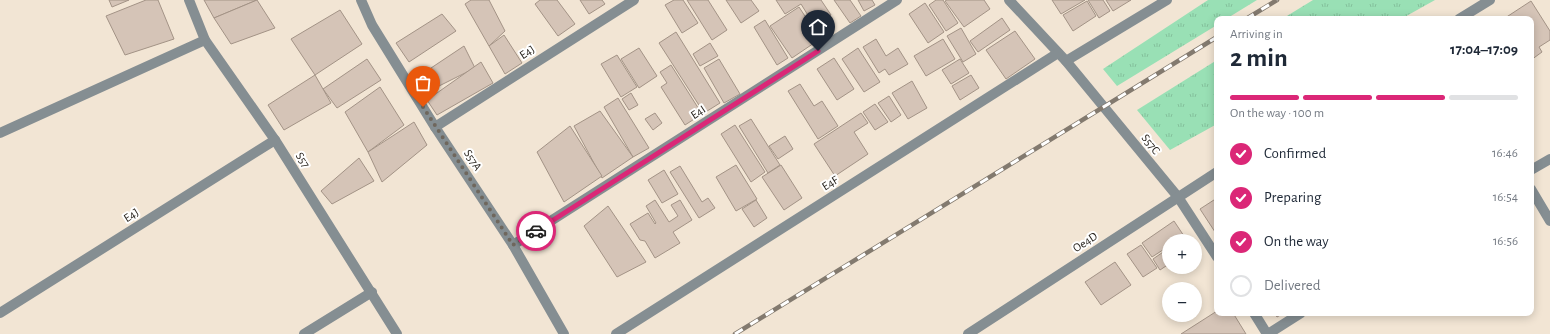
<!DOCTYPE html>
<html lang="en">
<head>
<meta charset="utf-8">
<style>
  :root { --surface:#fff; --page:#f6f6f7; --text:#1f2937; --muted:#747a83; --line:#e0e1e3; --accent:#db2777 }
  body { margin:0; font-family:"Alegreya Sans",sans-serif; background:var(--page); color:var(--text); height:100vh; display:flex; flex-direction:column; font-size:15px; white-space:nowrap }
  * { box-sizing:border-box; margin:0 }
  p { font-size:13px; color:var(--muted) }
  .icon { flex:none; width:22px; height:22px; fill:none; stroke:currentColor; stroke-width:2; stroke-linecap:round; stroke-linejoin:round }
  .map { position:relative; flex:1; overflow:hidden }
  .sheet { position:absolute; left:1214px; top:16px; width:320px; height:300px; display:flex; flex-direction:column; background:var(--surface); border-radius:8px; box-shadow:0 2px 10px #0003 }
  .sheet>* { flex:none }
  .buttons { position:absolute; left:1162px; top:234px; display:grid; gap:8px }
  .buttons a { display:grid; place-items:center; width:40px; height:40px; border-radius:50%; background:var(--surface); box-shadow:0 2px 10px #0003; font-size:20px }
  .pin { position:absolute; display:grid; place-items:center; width:34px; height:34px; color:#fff; margin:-41px -17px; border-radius:50% 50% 50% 0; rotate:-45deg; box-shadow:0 0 4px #0007 }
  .pin .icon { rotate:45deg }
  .courier { position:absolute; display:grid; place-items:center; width:40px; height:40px; margin:-20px; border:3px solid #db2777; border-radius:50%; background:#fff; color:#222; box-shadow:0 1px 5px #0007 }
  .summary em { font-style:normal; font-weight:700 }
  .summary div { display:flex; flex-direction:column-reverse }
  .summary { display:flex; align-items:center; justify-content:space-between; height:68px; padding:0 16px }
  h1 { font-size:26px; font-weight:700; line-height:30px }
  .bar { display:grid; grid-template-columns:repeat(4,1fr); gap:6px 4px; align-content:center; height:48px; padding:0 16px }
  .bar i { height:5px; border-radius:3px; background:var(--line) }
  .bar .selected { background:var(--accent) }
  .bar p { grid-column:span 4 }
  ol { padding:0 16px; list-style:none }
  li { display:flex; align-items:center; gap:12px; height:44px }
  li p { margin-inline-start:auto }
  li .icon { padding:4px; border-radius:50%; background:var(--accent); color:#fff; stroke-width:4 }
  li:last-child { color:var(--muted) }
  li i { width:22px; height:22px; border:2px solid var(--line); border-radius:50% }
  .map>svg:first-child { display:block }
</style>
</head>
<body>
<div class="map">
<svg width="1550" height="334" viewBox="0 0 1550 334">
  <defs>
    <pattern id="park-tufts" width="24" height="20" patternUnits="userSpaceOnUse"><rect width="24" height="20" fill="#99e0b5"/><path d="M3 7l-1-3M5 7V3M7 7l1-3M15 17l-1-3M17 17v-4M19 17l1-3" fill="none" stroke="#84c09b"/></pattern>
  </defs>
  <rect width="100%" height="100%" fill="#f2e5d4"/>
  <g fill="url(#park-tufts)">
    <polygon points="1208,0 1257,0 1226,19 1217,19 1217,25 1117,86 1103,69"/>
    <polygon points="1313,0 1435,0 1401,19 1282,19"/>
    <polygon points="1217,60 1217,124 1170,150 1137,110"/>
  </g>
  <g fill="#d5c4b7" stroke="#a39386">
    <polygon points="109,0 129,0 112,7"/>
    <polygon points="146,0 158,0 174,39 125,55 106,16"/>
    <polygon points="204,0 257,0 214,18"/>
    <polygon points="257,0 275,28 231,44 214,18"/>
    <polygon points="471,0 489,0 505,31 489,46 465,4"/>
    <polygon points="540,0 557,0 575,24 558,36 535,4"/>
    <polygon points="580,0 602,0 605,4 589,14"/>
    <polygon points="674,0 683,0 698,23 682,33 665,5"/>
    <polygon points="687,0 708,0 727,30 712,40"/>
    <polygon points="726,0 751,0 759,11 741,23"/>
    <polygon points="776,0 821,0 831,15 814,25 801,4 785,14"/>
    <polygon points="834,0 850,0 861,16 850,23"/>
    <polygon points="858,0 872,0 875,5 864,11"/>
    <polygon points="936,0 943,0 958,23 946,31 929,5"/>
    <polygon points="947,0 984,0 990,9 964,27 945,1"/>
    <polygon points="1052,0 1085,0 1061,14"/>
    <polygon points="1088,0 1103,0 1110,11 1099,18"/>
    <polygon points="1106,0 1131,0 1113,11"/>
    <polygon points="1087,1 1096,16 1073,31 1063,15"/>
    <polygon points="1531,1 1550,31 1550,40 1539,47 1542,52 1531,60 1531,19 1505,18"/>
    <polygon points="925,3 944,32 928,43 909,14"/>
    <polygon points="799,7 820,39 792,58 770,26"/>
    <polygon points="340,10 362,44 315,75 291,39"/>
    <polygon points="442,14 456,31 409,62 396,43"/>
    <polygon points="1002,18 1010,30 978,52 970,41"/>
    <polygon points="765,20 788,58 777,65 754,27"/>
    <polygon points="961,28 976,54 963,62 947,36"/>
    <polygon points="1015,31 1035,59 1006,79 986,50"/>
    <polygon points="676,32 720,103 704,113 659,43"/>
    <polygon points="504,35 522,63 505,74 489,46"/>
    <polygon points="876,39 886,56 898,48 908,64 889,75 885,69 879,73 863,47"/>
    <polygon points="943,39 955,59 926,76 914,56"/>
    <polygon points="710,43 718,56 700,66 693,54"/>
    <polygon points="464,46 475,68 417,97 410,82"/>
    <polygon points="639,48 657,76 639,88 621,59"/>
    <polygon points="858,48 880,82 864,92 842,59"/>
    <polygon points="617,55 637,87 621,97 601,64"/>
    <polygon points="834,58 854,89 837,100 817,69"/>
    <polygon points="367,59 381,80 337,108 323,89"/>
    <polygon points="719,59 740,94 724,103 704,68"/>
    <polygon points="960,59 969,73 951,84 942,70"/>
    <polygon points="481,62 493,83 437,115 427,100"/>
    <polygon points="671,65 702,114 685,125 661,87 667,83 660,72"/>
    <polygon points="315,75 331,103 284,130 268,105"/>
    <polygon points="971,75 979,88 960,100 952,86"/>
    <polygon points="912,81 927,108 908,119 892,93"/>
    <polygon points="800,84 814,106 822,101 838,126 818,139 788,91"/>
    <polygon points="380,87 404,125 368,152 345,112"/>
    <polygon points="631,93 638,105 629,110 622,99"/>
    <polygon points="889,96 901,115 891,122 878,103"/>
    <polygon points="618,98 649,148 633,157 604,107"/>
    <polygon points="875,104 888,122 875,130 863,112"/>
    <polygon points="600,111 633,157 602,178 574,126"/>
    <polygon points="655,113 662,123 653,130 645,119"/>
    <polygon points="861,113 868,123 854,132 868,154 835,176 814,144"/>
    <polygon points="751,119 780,165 768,173 739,126"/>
    <polygon points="414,122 427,145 382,182 368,152"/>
    <polygon points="735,125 765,172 751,182 721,134"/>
    <polygon points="570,126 602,176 564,202 537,152"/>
    <polygon points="785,136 793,149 778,159 769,146"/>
    <polygon points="359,158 374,181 332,204 321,191"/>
    <polygon points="736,165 757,199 736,211 716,177"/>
    <polygon points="781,165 802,198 784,210 762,177"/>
    <polygon points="680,166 702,202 708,198 715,208 699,218 670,172"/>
    <polygon points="664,170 678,194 662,203 648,180"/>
    <polygon points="1217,198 1217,235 1200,209"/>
    <polygon points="655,200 669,222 678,216 671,205 680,200 692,220 673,232 680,243 655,258 645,241 640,240 630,224 648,213 655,224 656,223 646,206"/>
    <polygon points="756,200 767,218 754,227 742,209"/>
    <polygon points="608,206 646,262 617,277 584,226"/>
    <polygon points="1174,221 1184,236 1176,241 1169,241 1169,246 1152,257 1142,243"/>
    <polygon points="1185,237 1188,241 1179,241"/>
    <polygon points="1141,245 1157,268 1143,277 1127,254"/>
    <polygon points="1169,248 1169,264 1160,270 1153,259"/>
    <polygon points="1115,262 1131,285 1101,305 1085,282"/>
    <polygon points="1217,311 1217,313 1233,313 1246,334 1181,334"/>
    <polygon points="1274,313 1284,313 1277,317"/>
  </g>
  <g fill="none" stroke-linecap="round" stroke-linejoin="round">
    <g stroke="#858e92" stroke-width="10">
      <polyline points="189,0 205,40 275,140 397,334"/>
      <polyline points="361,0 372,25 435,127 513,245 564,334"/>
      <polyline points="1009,0 1066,61 1178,197 1217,257"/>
      <polyline points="1459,19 1490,0"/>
      <polyline points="1066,61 1167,0"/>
      <polyline points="435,127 634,0"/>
      <polyline points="0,133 205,40"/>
      <polyline points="1531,170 1550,159"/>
      <polyline points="1531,189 1550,221"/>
      <polyline points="513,245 897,0"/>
      <polyline points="0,313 275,140"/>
      <polyline points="1254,313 1267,334"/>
      <polyline points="304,334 372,292"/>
      <polyline points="616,334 1058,53"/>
      <polyline points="968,334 1217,172"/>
      <polyline points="1268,334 1301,313"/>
    </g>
    <defs>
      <g id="rail">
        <polyline points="1246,19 1277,0"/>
        <polyline points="735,334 1217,37"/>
      </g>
    </defs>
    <use href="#rail" stroke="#837a6f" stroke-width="4.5"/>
    <use href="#rail" stroke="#fff" stroke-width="3" stroke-dasharray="9" stroke-linecap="butt"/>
  </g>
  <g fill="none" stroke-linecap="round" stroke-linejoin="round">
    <polyline stroke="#6f675d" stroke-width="4" stroke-dasharray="0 7.2" points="423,107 513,245 536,231"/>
    <polyline stroke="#db2777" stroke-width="5" points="536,231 818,51"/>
  </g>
  <g text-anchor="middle" stroke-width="4" stroke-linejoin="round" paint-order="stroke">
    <g font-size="12" fill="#28231d" stroke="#fff">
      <text transform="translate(527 52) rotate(-33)" y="4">E4J</text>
      <text transform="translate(698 112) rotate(-33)" y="4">E4I</text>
      <text transform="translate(1151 144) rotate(51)" y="4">S57C</text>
      <text transform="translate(303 160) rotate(57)" y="4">S57</text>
      <text transform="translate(473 160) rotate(57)" y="4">S57A</text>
      <text transform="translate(830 183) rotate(-32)" y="4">E4F</text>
      <text transform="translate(131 215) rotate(-32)" y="4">E4J</text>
      <text transform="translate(1085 242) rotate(-33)" y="4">Oe4D</text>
    </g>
  </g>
</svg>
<div class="buttons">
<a>+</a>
<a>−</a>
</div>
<div class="pin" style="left:423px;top:107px;background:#ea580c"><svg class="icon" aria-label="bag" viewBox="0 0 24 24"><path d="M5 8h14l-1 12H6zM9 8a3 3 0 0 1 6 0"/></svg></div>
<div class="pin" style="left:818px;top:51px;background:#1f2937"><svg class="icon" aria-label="home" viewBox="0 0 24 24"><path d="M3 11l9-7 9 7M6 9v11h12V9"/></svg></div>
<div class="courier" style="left:536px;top:231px"><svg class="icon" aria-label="car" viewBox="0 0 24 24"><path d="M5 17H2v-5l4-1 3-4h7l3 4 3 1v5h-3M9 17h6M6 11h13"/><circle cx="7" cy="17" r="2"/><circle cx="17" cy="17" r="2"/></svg></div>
<section class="sheet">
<div class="summary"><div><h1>2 min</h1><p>Arriving in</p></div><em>17:04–17:09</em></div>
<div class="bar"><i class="selected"></i><i class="selected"></i><i class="selected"></i><i></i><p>On the way · 100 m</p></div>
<ol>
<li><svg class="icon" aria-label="check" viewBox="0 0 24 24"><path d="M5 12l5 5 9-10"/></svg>Confirmed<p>16:46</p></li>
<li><svg class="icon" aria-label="check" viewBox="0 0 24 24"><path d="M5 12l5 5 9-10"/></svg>Preparing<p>16:54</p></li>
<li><svg class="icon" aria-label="check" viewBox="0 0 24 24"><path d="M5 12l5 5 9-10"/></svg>On the way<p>16:56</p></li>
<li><i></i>Delivered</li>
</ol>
</section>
</div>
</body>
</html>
